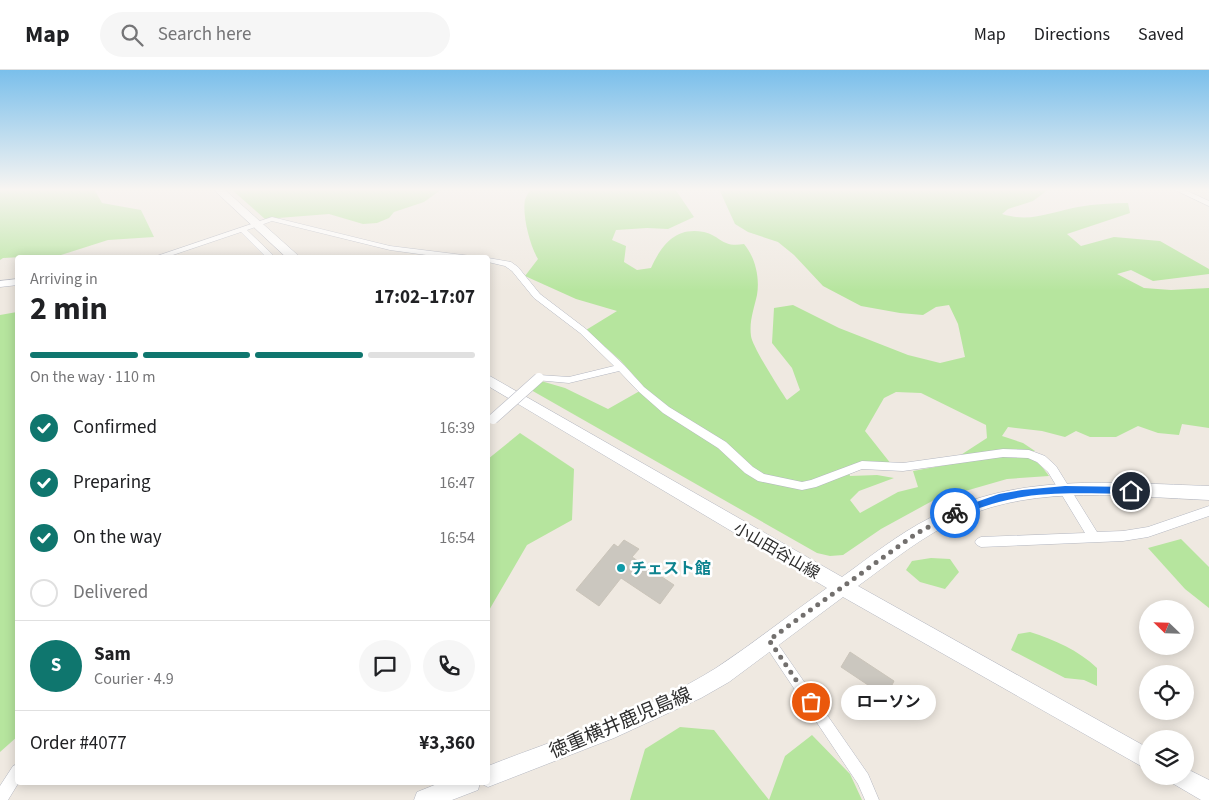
<!DOCTYPE html>
<html lang="en">
<head>
<meta charset="utf-8">
<style>
  :root { --surface:#fff; --page:#f6f6f6; --text:#202124; --muted:#757577; --line:#e0e0e0; --accent:#0f766e }
  body { margin:0; font-family:"Source Sans 3","Noto Sans JP",sans-serif; background:var(--page); color:var(--text); height:100vh; display:flex; flex-direction:column; font-size:19px; white-space:nowrap }
  * { box-sizing:border-box; margin:0 }
  p { font-size:16px; color:var(--muted) }
  .icon { flex:none; width:28px; height:28px; fill:none; stroke:currentColor; stroke-width:2; stroke-linecap:round; stroke-linejoin:round }
  .map { position:relative; flex:1; overflow:hidden }
  .sheet { position:absolute; left:15px; top:185px; width:475px; height:530px; display:flex; flex-direction:column; background:var(--surface); border-radius:5px; box-shadow:0 2px 12px #0003 }
  .sheet>* { flex:none }
  .needle { width:32px; rotate:293deg }
  .buttons { position:absolute; left:1139px; top:530px; display:grid; gap:10px }
  .buttons a { display:grid; place-items:center; width:55px; height:55px; border-radius:50%; background:var(--surface); box-shadow:0 2px 12px #0003; font-size:25px }
  .pin { position:absolute; display:grid; place-items:center; width:42px; height:42px; color:#fff; margin:-21px; border:2px solid #fff; border-radius:50%; box-shadow:0 1px 5px #0007 }
  .courier { position:absolute; display:grid; place-items:center; width:50px; height:50px; margin:-25px; border:4px solid #1a73e8; border-radius:50%; background:#fff; color:#222; box-shadow:0 1px 6px #0007 }
  .bubble { position:absolute; height:35px; border-radius:18px; background:var(--surface); box-shadow:0 2px 12px #0003; font-size:16px; font-weight:700; line-height:35px; text-align:center }
  .summary em { font-style:normal; font-weight:700 }
  .summary div { display:flex; flex-direction:column-reverse }
  .summary { display:flex; align-items:center; justify-content:space-between; height:85px; padding:0 15px }
  h1 { font-size:32px; font-weight:700; line-height:38px }
  .bar { display:grid; grid-template-columns:repeat(4,1fr); gap:8px 5px; align-content:center; height:60px; padding:0 15px }
  .bar i { height:6px; border-radius:4px; background:var(--line) }
  .bar .on { background:var(--accent) }
  .bar p { grid-column:span 4 }
  .line { display:flex; align-items:center; gap:12px; padding:0 15px; border-top:1px solid var(--line) }
  .line div { flex:1 }
  .round { display:grid; place-items:center; flex:none; width:52px; height:52px; border-radius:26px; background:var(--page) }
  ol { padding:0 15px; list-style:none }
  li { display:flex; align-items:center; gap:15px; height:55px }
  li p { margin-inline-start:auto }
  li .icon { padding:5px; border-radius:50%; background:var(--accent); color:#fff; stroke-width:4 }
  li:last-child { color:var(--muted) }
  li i { width:28px; height:28px; border:2px solid var(--line); border-radius:50% }
  header { display:flex; align-items:center; gap:30px; box-sizing:border-box; height:70px; padding:0 25px; background:var(--surface); border-bottom:1px solid var(--line) }
  header strong { font-size:24px }
  nav { display:flex; gap:28px; margin-inline-start:auto; font-size:18px }
  .search { width:350px; height:45px; background:var(--page); display:flex; align-items:center; gap:12px; box-sizing:border-box; padding:0 18px; border-radius:28px; color:var(--muted); font-size:19px }
  .map>svg:first-child { display:block }
</style>
</head>
<body>
<header>
<strong>Map</strong>
<div class="search"><svg class="icon" aria-label="search" viewBox="0 0 24 24"><circle cx="10" cy="10" r="6"/><path d="M15 15l6 6"/></svg>Search here</div>
<nav><a>Map</a><a>Directions</a><a>Saved</a></nav>
</header>
<div class="map">
<svg width="1209" height="730" viewBox="0 0 1209 730">
  <rect width="100%" height="100%" fill="#efe9e1"/>
  <g fill="#b6e59e">
    <polygon points="0,119 94,119 102,133 141,140 154,167 108,170 61,185 3,188 0,190"/>
    <polygon points="231,119 442,119 424,132 394,142 389,148 377,153 363,154 329,144 265,149"/>
    <path d="M531 119H675L694 147 668 159 647 158 616 160 612 170 626 176 624 192 637 200 651 198C661 176 675 156 704 162 721 166 722 178 744 174 755 187 760 207 757 225 754 239 749 251 751 266 752 276 780 320 787 330L800 320 792 298 772 273 774 238 793 235 839 258 908 285 940 293 965 287 958 254 949 235 936 237 923 245 900 243 861 236 823 216 794 185 778 172 748 162 735 154 719 119H1049L1033 131 1008 139 1002 144C1031 153 1050 142 1078 137 1095 134 1112 133 1128 133L1130 143 1067 164 1081 176 1114 167 1160 171 1209 199V204L1153 211 1131 200 1117 204 1144 218 1171 220 1209 218V358L1182 354 1179 365 1158 363 1138 356 1116 367H1090L1076 361 1065 367 1042 361 1008 357 1002 366 1023 373 1035 381H1013L953 390 987 368 986 355 921 323 896 322 884 328 865 361 895 399 848 398 850 406 877 405 894 408 859 421 850 430 860 443 898 422 918 417 913 401C940 397 1005 382 1029 388 1038 391 1044 399 1049 406L1007 409 934 430 881 459 843 485 830 486 817 483 531 320 541 311 565 318 608 339 645 318 620 290 586 260 617 241 576 229 525 206 538 189C530 176 522 145 525 130 526 126 529 122 531 119Z"/>
    <polygon points="17,242 18,666 0,682 0,245"/>
    <polygon points="520,363 574,399 572,450 527,475 488,542 488,389"/>
    <polygon points="1181,469 1209,497 1209,538 1185,519 1148,478"/>
    <polygon points="931,488 950,489 959,502 945,519 920,512 906,500 912,491"/>
    <path d="M1030 562C1055 570 1078 580 1097 598V616L1084 610 1065 608 1011 580 1018 564Z"/>
    <polygon points="680,657 714,660 769,730 785,686 812,665 850,704 862,730 630,730 645,679"/>
  </g>
  <g fill="#cbc7bf" stroke="#cbc5ba">
    <polygon points="624,470 639,479 632,487 674,515 660,534 621,508 599,536 576,520 614,474 618,477"/>
    <polygon points="850,582 894,611 886,627 841,597"/>
  </g>
  <g fill="none" stroke-linecap="round" stroke-linejoin="round">
    <defs>
      <g id="street">
        <polygon points="1173,119 1183,119 1209,131 1209,136"/>
        <polygon points="272,147 390,176 471,186 475,188 448,188 390,180 272,151 247,160 276,188 267,188 241,162 164,188 151,188"/>
        <polygon points="488,188 511,192 518,197 540,224 586,259 624,295 644,317 669,337 726,372 753,397 764,404 802,412 811,410 862,391 903,393 1003,379 1029,380 1045,386 1056,396 1097,462 1123,461 1148,457 1209,436 1209,446 1148,467 1123,471 981,477 977,475 975,472 977,469 981,467 1085,463 1048,402 1037,392 1028,388 1003,387 903,401 862,399 816,417 802,420 758,411 745,403 718,378 663,343 638,321 619,301 569,313 536,310 534,308 536,306 539,305 569,307 614,296 580,263 534,228 512,201 505,196 488,192"/>
        <polygon points="18,209 18,215 0,217 0,211"/>
        <polygon points="769,565 773,567 868,704 879,730 865,730 858,714 765,575 763,571 765,567"/>
        <polygon points="18,694 18,712 19,712 8,730 0,730 0,716 13,696"/>
      </g>
      <g id="secondary">
        <polygon points="213,119 224,119 301,188 287,188"/>
        <path d="M488 305 842 507C870 487 898 464 930 448 1017 402 1114 413 1209 416V430C1129 427 1037 414 962 448 923 465 891 492 858 516L1148 678V700L843 527 729 612 701 628 614 668 488 717 480 713 478 720 452 730H414L417 722 442 712H488V696C564 666 646 642 716 598 754 573 790 544 827 518L488 316Z"/>
        <polygon points="1185,698 1209,710 1209,730 1201,730 1172,713 1169,706 1185,706"/>
      </g>
    </defs>
    <use href="#street" stroke="#b4b7c1" stroke-width="1"/>
    <use href="#secondary" stroke="#b4b7c1" stroke-width="1"/>
    <use href="#street" fill="#fff" fill-rule="evenodd"/>
    <use href="#secondary" fill="#fff" fill-rule="evenodd"/>
    <defs>
      <polyline id="street-bridge" points="493,349 539,308"/>
    </defs>
    <use href="#street-bridge" stroke="#b4b7c1" stroke-width="11" stroke-linecap="butt"/>
    <use href="#street-bridge" stroke="#fff" stroke-width="10"/>
  </g>
  <linearGradient id="sky" x2="0" y2="1"><stop stop-color="#7abfeb"/><stop offset="0.54" stop-color="#f8f5f2"/><stop offset="1" stop-color="#f8f5f2" stop-opacity="0"/></linearGradient>
  <rect width="1209" height="221" fill="url(#sky)"/>
  <path fill="#1a73e8" d="M1065 416 1131 417 1136 421 1131 424C1088 424 1042 420 999 432 984 436 969 442 955 447L950 443 951 441 999 424 1022 420Z"/>
  <g fill="none" stroke-linecap="round" stroke-linejoin="round">
    <polyline stroke="#726f6d" stroke-width="5" stroke-dasharray="0 9" points="811,632 769,570 917,463 955,443"/>
  </g>
  <circle fill="#0f9aa8" stroke="#fff" stroke-width="2" cx="621" cy="498" r="5"/>
  <g text-anchor="middle" stroke-width="5" stroke-linejoin="round" paint-order="stroke">
    <g font-size="16" fill="#2e2e2e" stroke="#fff">
      <text transform="translate(777 480) rotate(30)" y="6">小山田谷山線</text>
    </g>
    <g font-size="16" font-weight="bold" fill="#0d838f" stroke="#fff" text-anchor="start">
      <text x="631" y="504">チェスト館</text>
    </g>
    <g font-size="19" fill="#2e2e2e" stroke="#fff">
      <text transform="translate(620 652) rotate(-23)" y="7">徳重横井鹿児島線</text>
    </g>
  </g>
</svg>
<div class="buttons">
<a><svg class="needle" viewBox="-14 -14 28 28"><path d="M0-13l5 13h-10z" fill="#e53935"/><path d="M0 13l5-13h-10z" fill="#757577"/></svg></a>
<a><svg class="icon" aria-label="locate" viewBox="0 0 24 24"><circle cx="12" cy="12" r="6"/><path d="M12 2v4M12 18v4M2 12h4M18 12h4"/></svg></a>
<a><svg class="icon" aria-label="layers" viewBox="0 0 24 24"><path d="M12 4l9 5-9 5-9-5zM3 14l9 5 9-5"/></svg></a>
</div>
<div class="pin" style="left:811px;top:632px;background:#ea580c"><svg class="icon" aria-label="bag" viewBox="0 0 24 24"><path d="M5 8h14l-1 12H6zM9 8a3 3 0 0 1 6 0"/></svg></div>
<div class="pin" style="left:1131px;top:421px;background:#1f2937"><svg class="icon" aria-label="home" viewBox="0 0 24 24"><path d="M3 11l9-7 9 7M6 9v11h12V9"/></svg></div>
<div class="courier" style="left:955px;top:443px"><svg class="icon" aria-label="bike" viewBox="0 0 24 24"><circle cx="6" cy="16" r="4"/><circle cx="18" cy="16" r="4"/><path d="M6 16l4-8h5l3 8M10 8l3 8H6M13 5h3"/></svg></div>
<div class="bubble" style="left:841px;top:615px;width:95px">ローソン</div>
<section class="sheet">
<div class="summary"><div><h1>2 min</h1><p>Arriving in</p></div><em>17:02–17:07</em></div>
<div class="bar"><i class="on"></i><i class="on"></i><i class="on"></i><i></i><p>On the way · 110 m</p></div>
<ol>
<li><svg class="icon" aria-label="check" viewBox="0 0 24 24"><path d="M5 12l5 5 9-10"/></svg>Confirmed<p>16:39</p></li>
<li><svg class="icon" aria-label="check" viewBox="0 0 24 24"><path d="M5 12l5 5 9-10"/></svg>Preparing<p>16:47</p></li>
<li><svg class="icon" aria-label="check" viewBox="0 0 24 24"><path d="M5 12l5 5 9-10"/></svg>On the way<p>16:54</p></li>
<li><i></i>Delivered</li>
</ol>
<div class="line" style="height:90px"><b class="round" style="background:var(--accent);color:#fff">S</b><div><b>Sam</b><p>Courier · 4.9</p></div><a class="round"><svg class="icon" aria-label="chat" viewBox="0 0 24 24"><path d="M4 5h16v11H9l-5 4z"/></svg></a><a class="round"><svg class="icon" aria-label="phone" viewBox="0 0 24 24"><path d="M5 4h4l2 5-3 2q2 4 5 5l2-3 5 2v4C11 20 4 13 5 4z"/></svg></a></div>
<div class="line" style="height:65px"><div>Order #4077</div><b>¥3,360</b></div>
</section>
</div>
</body>
</html>
